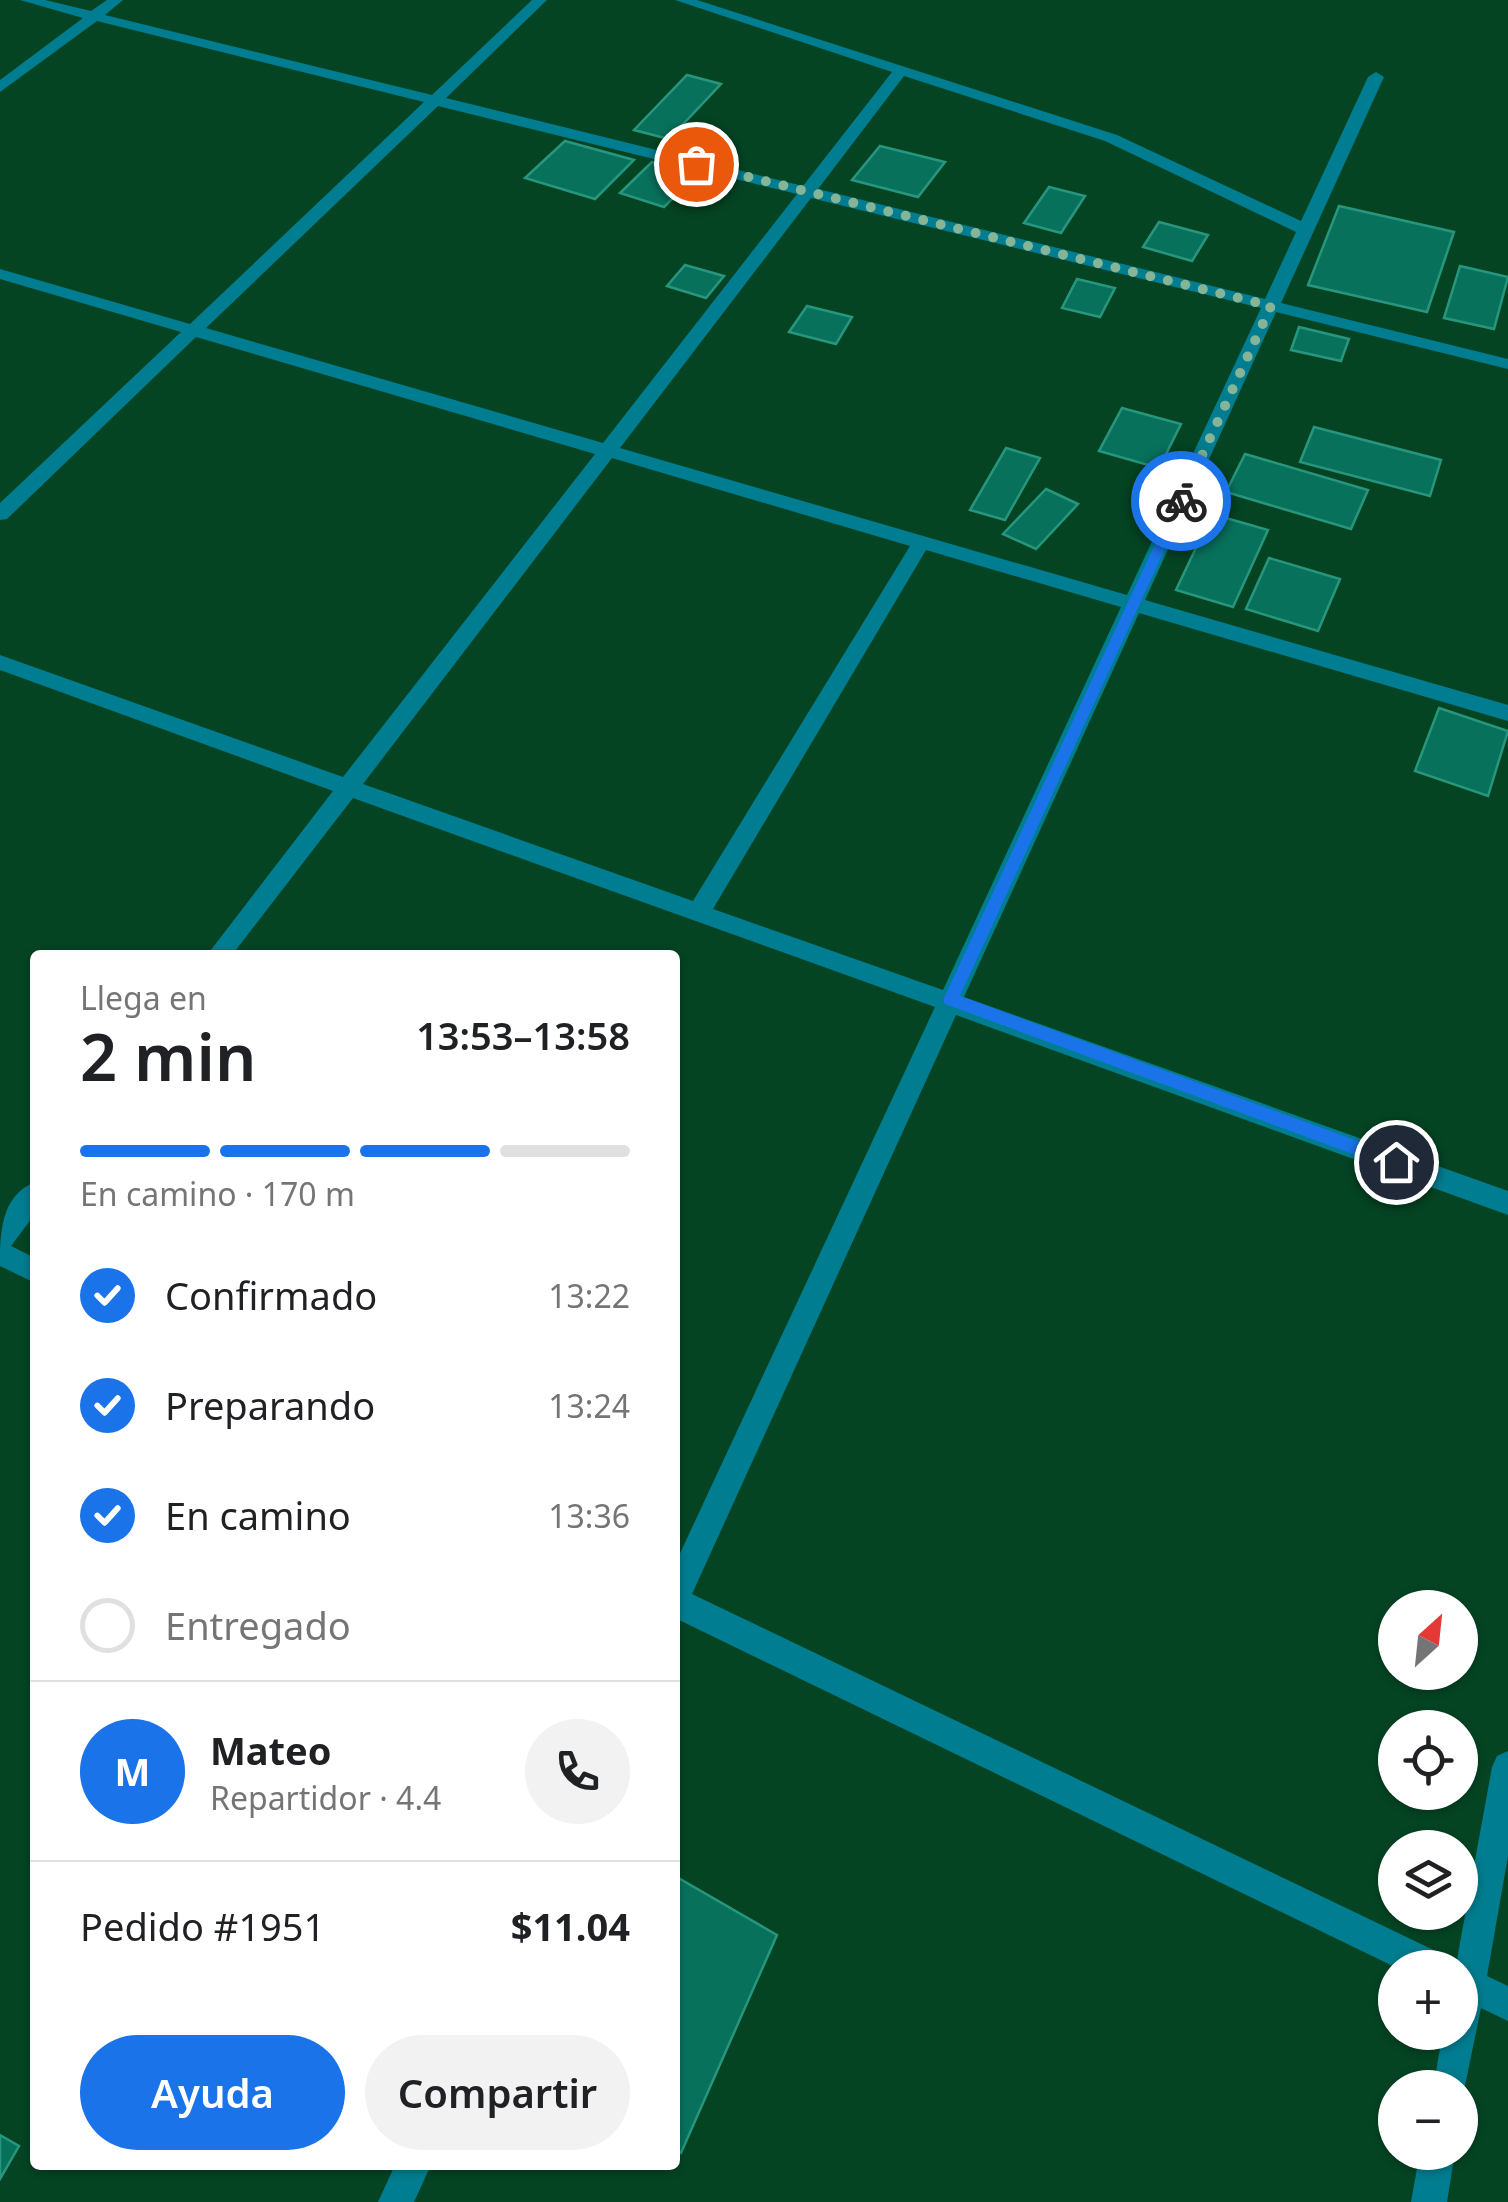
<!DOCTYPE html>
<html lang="es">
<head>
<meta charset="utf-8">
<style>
  :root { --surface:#fff; --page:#f2f2f2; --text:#202124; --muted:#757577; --line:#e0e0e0; --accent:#1a73e8 }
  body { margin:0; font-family:"Noto Sans",sans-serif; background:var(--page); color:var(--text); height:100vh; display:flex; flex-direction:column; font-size:38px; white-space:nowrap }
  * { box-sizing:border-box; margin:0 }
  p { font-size:32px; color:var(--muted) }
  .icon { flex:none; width:55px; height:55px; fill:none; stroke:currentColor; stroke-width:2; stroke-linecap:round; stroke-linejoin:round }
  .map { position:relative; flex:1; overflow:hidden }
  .details { position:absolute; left:30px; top:950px; width:650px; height:1220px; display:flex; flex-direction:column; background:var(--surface); border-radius:10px; box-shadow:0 2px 8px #0004 }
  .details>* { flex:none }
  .needle { width:65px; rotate:27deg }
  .tools { position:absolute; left:1378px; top:1590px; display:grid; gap:20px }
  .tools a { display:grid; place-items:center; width:100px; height:100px; border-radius:50%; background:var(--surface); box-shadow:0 2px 8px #0004; font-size:50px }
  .pin { position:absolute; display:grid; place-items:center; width:85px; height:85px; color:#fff; margin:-42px; border:5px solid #fff; border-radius:50%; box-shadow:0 2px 10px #0007 }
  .courier { position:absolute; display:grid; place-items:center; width:100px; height:100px; margin:-50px; border:8px solid #1a73e8; border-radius:50%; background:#fff; color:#222; box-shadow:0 2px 12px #0007 }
  .headline em { font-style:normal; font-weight:600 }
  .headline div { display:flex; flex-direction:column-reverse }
  .headline { display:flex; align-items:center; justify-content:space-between; height:170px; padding:0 50px }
  h1 { font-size:65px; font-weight:600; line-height:75px }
  .bar { display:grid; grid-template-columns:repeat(4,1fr); gap:15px 10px; align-content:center; height:120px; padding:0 50px }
  .bar i { height:12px; border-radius:8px; background:var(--line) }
  .bar .selected { background:var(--accent) }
  .bar p { grid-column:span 4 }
  .line { display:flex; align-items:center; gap:25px; padding:0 50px; border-top:2px solid var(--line) }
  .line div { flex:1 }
  .round { display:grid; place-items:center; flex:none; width:105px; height:105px; border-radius:52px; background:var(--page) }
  ol { padding:0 50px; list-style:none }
  li { display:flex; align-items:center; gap:30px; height:110px }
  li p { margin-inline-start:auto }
  li .icon { padding:10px; border-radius:50%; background:var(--accent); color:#fff; stroke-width:4 }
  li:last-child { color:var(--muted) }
  li i { width:55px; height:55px; border:5px solid var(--line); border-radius:50% }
  .cta { display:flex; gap:20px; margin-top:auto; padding:20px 50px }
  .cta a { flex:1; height:115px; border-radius:60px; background:var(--accent); color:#fff; font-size:40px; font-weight:600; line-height:115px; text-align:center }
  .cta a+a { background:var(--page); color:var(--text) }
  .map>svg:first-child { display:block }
</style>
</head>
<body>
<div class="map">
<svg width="1508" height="2202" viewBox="0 0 1508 2202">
  <rect width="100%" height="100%" fill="#044423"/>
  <g fill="#08715c" stroke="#27967d" stroke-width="2.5">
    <polygon points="687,75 721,84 669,139 634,130"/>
    <polygon points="565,141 634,160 595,199 525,178"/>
    <polygon points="880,146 945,162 918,197 852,180"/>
    <polygon points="652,162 695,176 664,207 620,193"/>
    <polygon points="1049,187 1085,196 1061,233 1024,223"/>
    <polygon points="1339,206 1454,232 1427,312 1308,285"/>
    <polygon points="1159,222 1208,235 1192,261 1143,247"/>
    <polygon points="685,265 724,276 706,298 667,286"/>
    <polygon points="1460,266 1508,277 1494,329 1444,318"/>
    <polygon points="1077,279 1115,288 1100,317 1062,308"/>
    <polygon points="807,306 852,317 836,344 789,332"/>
    <polygon points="1299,327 1349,339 1341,361 1291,350"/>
    <polygon points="1122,408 1181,424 1159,468 1099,451"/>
    <polygon points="1314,427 1441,460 1430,496 1300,462"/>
    <polygon points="1006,448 1040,458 1005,520 970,510"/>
    <polygon points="1245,454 1368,490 1351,529 1226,492"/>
    <polygon points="1046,489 1078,504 1036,549 1003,534"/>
    <polygon points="1212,514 1268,530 1233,607 1176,590"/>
    <polygon points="1269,558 1340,579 1318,631 1246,609"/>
    <polygon points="1439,708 1508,731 1488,796 1415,771"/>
    <polygon points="675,1876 777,1935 681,2153 675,2149"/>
    <polygon points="0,2135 19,2146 0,2179"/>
  </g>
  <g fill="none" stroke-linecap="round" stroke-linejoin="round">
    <g fill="#007d90" fill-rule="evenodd">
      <path d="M20 0H45L91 11 107 0H123L105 15 432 95 532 0H547L446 98 803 186 892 72 675 0H697L1117 135 1301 221 1368 77 1376 72 1384 77 1281 303 1508 359V369L1276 312 1145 600 1508 705V721L1139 613 964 997 1508 1191V1215L956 1015 692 1594 1446 1956 1450 1967 1456 1965 1492 1767 1497 1756 1508 1751V1856L1487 1976 1508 1986V2021L1481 2008 1462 2100 1460 2088H1433L1443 2032H1460V1968H1397L675 1618V1564L935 1007 353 798 232 955H207L333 791 0 670V655L343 777 595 454 196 337 7 519 0 520V503L181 332 0 279V269L190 324 424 102 97 21 0 92V80L83 18ZM904 76 1105 141 1296 232 1265 299 818 189ZM438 106 797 194 603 443 206 328ZM811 198 1261 308 1127 595 620 448ZM612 458 910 546 693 901 363 784ZM926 550 1121 607 943 990 713 909Z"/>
      <path d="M35 1182V1214L11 1246 35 1258V1283L0 1266C0 1235 0 1196 35 1182Z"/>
      <polygon points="1420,2152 1455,2152 1447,2202 1411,2202"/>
      <polygon points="395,2165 431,2165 414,2202 378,2202"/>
    </g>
  </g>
  <polygon fill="#1a73e8" points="1181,497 1187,501 960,996 1402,1157 1402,1168 1396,1170 945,1004 943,1000 1175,501"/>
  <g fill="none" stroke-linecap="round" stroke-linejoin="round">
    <polyline stroke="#85b497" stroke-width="10" stroke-dasharray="0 18" points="696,164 1271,306 1181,501"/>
  </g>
</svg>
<div class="tools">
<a><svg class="needle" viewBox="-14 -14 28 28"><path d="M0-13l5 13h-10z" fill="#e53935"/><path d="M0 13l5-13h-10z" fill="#757577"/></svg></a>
<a><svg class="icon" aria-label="locate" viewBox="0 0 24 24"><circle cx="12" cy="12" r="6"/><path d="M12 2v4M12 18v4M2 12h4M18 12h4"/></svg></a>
<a><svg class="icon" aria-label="layers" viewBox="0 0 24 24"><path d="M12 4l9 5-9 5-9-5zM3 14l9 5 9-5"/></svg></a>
<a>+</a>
<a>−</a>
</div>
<div class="pin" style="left:696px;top:164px;background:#ea580c"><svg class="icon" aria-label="bag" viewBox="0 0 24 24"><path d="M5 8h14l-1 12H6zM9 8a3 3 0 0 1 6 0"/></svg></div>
<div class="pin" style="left:1396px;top:1162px;background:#1f2937"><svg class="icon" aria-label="home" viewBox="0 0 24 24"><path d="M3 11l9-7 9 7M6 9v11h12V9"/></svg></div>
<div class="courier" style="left:1181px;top:501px"><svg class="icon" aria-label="bike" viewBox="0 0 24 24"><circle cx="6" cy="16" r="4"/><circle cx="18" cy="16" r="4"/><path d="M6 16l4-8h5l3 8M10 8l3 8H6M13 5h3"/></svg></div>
<section class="details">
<div class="headline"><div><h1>2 min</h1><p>Llega en</p></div><em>13:53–13:58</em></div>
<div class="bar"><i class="selected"></i><i class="selected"></i><i class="selected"></i><i></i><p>En camino · 170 m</p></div>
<ol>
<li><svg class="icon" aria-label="check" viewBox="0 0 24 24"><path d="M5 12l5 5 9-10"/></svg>Confirmado<p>13:22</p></li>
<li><svg class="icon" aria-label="check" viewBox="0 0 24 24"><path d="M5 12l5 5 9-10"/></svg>Preparando<p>13:24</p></li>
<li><svg class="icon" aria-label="check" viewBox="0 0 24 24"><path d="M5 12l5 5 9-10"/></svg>En camino<p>13:36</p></li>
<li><i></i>Entregado</li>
</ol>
<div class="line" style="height:180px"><b class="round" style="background:var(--accent);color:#fff">M</b><div><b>Mateo</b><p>Repartidor · 4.4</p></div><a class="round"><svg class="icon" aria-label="phone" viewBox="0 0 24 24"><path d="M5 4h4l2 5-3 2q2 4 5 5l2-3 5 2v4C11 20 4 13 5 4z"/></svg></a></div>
<div class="line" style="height:130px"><div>Pedido #1951</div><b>$11.04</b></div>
<div class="cta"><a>Ayuda</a><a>Compartir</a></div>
</section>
</div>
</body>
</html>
